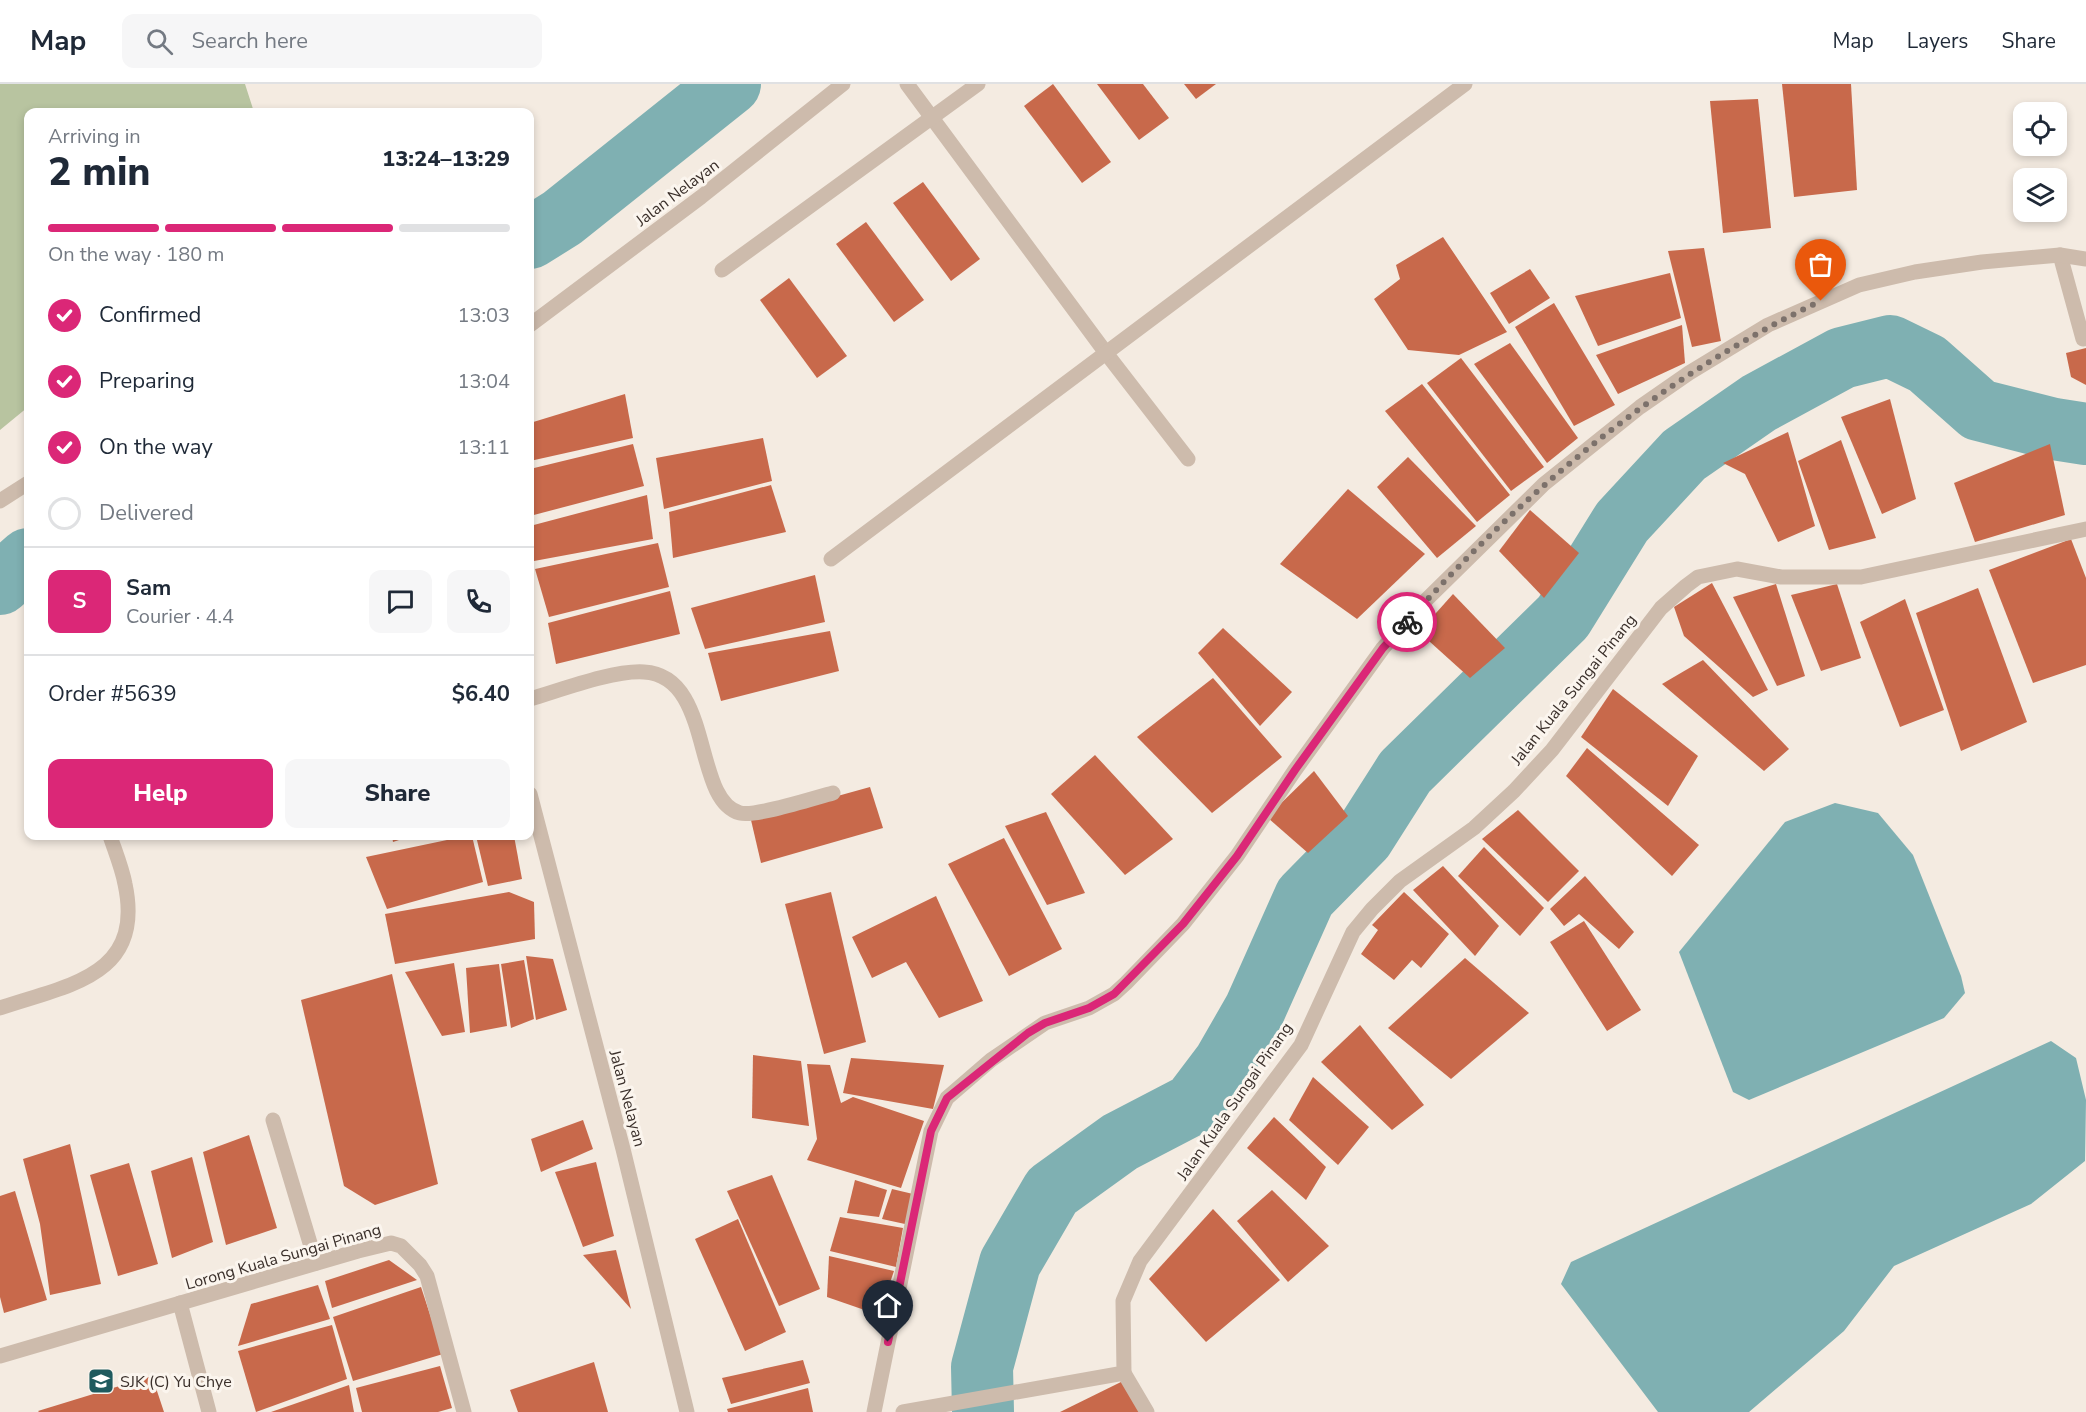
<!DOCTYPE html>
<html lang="en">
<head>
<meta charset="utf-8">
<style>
  :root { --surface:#fff; --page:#f6f6f7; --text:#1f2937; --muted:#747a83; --line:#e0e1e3; --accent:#db2777 }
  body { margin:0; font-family:"Nunito Sans",sans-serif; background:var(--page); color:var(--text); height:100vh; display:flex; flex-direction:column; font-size:22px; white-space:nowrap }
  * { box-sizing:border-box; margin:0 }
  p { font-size:20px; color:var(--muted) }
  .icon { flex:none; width:33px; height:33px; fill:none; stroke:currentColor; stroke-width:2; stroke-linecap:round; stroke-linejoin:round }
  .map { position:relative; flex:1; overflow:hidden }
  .side { position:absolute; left:24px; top:24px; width:510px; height:732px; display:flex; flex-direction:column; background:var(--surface); border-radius:12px; box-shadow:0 3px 9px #0003 }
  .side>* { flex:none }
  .fabs { position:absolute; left:2013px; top:18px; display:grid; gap:12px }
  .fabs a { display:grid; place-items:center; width:54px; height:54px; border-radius:12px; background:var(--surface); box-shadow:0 3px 9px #0003; font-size:30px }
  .pin { position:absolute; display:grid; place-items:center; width:51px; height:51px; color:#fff; margin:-62px -26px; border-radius:50% 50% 50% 0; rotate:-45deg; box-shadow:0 0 6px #0007 }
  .pin .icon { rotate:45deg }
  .courier { position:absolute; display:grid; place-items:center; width:60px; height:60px; margin:-30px; border:4px solid #db2777; border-radius:50%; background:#fff; color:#222; box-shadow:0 2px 8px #0007 }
  .overview em { font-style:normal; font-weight:800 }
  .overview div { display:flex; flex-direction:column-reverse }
  .overview { display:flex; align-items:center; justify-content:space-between; height:102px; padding:0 24px }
  h1 { font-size:39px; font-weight:800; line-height:45px }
  .bar { display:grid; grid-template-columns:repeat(4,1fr); gap:9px 6px; align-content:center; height:72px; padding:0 24px }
  .bar i { height:8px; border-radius:4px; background:var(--line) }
  .bar .selected { background:var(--accent) }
  .bar p { grid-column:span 4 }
  .line { display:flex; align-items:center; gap:15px; padding:0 24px; border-top:2px solid var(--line) }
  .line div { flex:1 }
  .round { display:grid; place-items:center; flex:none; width:63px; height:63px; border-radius:12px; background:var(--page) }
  ol { padding:0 24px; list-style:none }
  li { display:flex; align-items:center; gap:18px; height:66px }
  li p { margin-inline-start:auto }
  li .icon { padding:6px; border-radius:50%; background:var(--accent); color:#fff; stroke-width:4 }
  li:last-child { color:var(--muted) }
  li i { width:33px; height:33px; border:3px solid var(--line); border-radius:50% }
  .action { display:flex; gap:12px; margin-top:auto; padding:12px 24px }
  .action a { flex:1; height:69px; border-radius:12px; background:var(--accent); color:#fff; font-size:24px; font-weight:800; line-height:69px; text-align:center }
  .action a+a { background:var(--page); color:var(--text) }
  header { display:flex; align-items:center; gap:36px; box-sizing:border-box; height:84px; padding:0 30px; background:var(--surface); border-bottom:2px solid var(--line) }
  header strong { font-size:28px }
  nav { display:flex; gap:33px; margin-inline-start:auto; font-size:21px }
  .search { width:420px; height:54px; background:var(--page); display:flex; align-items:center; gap:15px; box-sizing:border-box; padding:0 21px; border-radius:12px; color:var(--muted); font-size:22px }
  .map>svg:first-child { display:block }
</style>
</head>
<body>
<header>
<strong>Map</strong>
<div class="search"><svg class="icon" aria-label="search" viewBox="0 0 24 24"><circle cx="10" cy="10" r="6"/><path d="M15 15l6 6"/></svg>Search here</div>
<nav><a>Map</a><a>Layers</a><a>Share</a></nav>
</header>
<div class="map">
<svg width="2086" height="1328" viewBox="0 0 2086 1328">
  <rect width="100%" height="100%" fill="#f4ebe1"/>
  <polygon fill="#b8c4a0" points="0,0 245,0 254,28 28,28 28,323 0,346"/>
  <g fill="#7fb0b2">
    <polygon points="1835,719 1878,729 1913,771 1961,892 1965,909 1944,934 1749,1016 1733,1008 1679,868 1785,738"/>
    <polygon points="2051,957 2076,974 2086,1016 2085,1077 2031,1120 1894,1182 1844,1247 1749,1328 1658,1328 1561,1200 1571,1178"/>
  </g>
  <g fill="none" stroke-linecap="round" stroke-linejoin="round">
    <g stroke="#7fb0b2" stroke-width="62">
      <polyline points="530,154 562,134 730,0"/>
      <polyline points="0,500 28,475"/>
      <polyline points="983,1328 982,1283 1010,1179 1052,1107 1120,1058 1193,1020 1224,979 1255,925 1305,813 1363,754 1405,688 1563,533 1622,438 1684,371 1759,319 1842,274 1890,262 1927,280 1979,326 2054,345 2086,350"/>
    </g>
  </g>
  <g fill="#c8694b">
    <polygon points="1053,0 1111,78 1082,99 1024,22"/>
    <polygon points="1097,0 1143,0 1169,34 1139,56"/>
    <polygon points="1184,0 1216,0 1196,15"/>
    <polygon points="1782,0 1851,0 1857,106 1794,113"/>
    <polygon points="1758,15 1771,144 1723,149 1710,17"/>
    <polygon points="923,98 980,175 951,197 893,119"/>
    <polygon points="866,138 924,216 894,238 836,160"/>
    <polygon points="1443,153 1507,248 1459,271 1408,266 1374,215 1400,195 1396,181"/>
    <polygon points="1704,164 1721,257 1692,263 1668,167"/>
    <polygon points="1530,185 1550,214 1509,240 1490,209"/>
    <polygon points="1670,189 1681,234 1598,262 1575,212"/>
    <polygon points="789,194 847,272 817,294 760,216"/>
    <polygon points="1554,219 1615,321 1574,342 1515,243"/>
    <polygon points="1682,241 1685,279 1618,310 1596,271"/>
    <polygon points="1510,259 1578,354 1547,379 1474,280"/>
    <polygon points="2086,264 2086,301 2071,293 2066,269"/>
    <polygon points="1461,274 1544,383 1511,407 1427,299"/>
    <polygon points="1422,300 1510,411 1477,438 1385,327"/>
    <polygon points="625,310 633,354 530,377 530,339"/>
    <polygon points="1890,315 1916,415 1882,430 1841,333"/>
    <polygon points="1788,348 1815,442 1778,458 1745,390 1723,379"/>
    <polygon points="763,354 772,397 664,425 656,374"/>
    <polygon points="1841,356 1876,454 1829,466 1798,377"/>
    <polygon points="633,360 644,402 530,432 530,385"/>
    <polygon points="2050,360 2065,431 1975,458 1954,399"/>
    <polygon points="1408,373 1476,442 1437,474 1377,403"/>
    <polygon points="771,401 786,448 673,474 669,428"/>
    <polygon points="1348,405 1425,470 1357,535 1280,480"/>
    <polygon points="647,411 653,455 534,477 530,462 530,442"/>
    <polygon points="1530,426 1579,469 1544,514 1499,467"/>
    <polygon points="2071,455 2086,494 2086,581 2033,599 1989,486"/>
    <polygon points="658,459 669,503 549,533 535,485"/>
    <polygon points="815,491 825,538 705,565 691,524"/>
    <polygon points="1712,499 1768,606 1753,613 1684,552 1674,523"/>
    <polygon points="1776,500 1805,592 1777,602 1733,513"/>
    <polygon points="1837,500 1861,574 1821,587 1791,511"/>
    <polygon points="1978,504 2027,638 1961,667 1916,529"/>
    <polygon points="670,507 680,550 556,580 548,539"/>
    <polygon points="1453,510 1505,564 1470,594 1419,548"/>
    <polygon points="1905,515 1944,626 1900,643 1860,538"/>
    <polygon points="1223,544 1292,608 1260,642 1198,569"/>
    <polygon points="830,547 839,587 721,617 708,569"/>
    <polygon points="1703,576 1789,665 1764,687 1662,600"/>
    <polygon points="1213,594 1282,673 1212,729 1137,653"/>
    <polygon points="1613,605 1698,672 1668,722 1581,653"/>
    <polygon points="1587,664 1699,761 1672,792 1566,692"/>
    <polygon points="1095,671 1173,755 1125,791 1051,710"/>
    <polygon points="1314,687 1348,732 1308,769 1267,733"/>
    <polygon points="870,703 883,744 761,779 751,736"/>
    <polygon points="1518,726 1579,787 1548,818 1482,755"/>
    <polygon points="1046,728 1085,809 1047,821 1005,742"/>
    <polygon points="392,752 411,752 393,758"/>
    <polygon points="466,752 472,752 483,798 387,825 366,773"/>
    <polygon points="476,752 514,752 522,795 488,802"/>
    <polygon points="1004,754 1062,865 1009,892 948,780"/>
    <polygon points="1484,763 1544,824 1520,852 1458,792"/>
    <polygon points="1443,782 1499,842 1475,872 1413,806"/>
    <polygon points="1585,792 1634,848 1619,865 1579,830 1564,842 1550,825"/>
    <polygon points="509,808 534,818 535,855 395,880 385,830"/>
    <polygon points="831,808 866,958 824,970 785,820"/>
    <polygon points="1404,808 1449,850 1421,884 1412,876 1394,896 1361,870 1378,846 1372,841"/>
    <polygon points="936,812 983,917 939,934 906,878 872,894 852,853"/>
    <polygon points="1584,837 1641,926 1607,947 1550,858"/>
    <polygon points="526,872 553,875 567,926 536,936"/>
    <polygon points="1465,874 1529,929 1451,995 1388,944"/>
    <polygon points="524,876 534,935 511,944 501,880"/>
    <polygon points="454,879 465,948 442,952 405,888"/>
    <polygon points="499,880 507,942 470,949 466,884"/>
    <polygon points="392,890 438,1100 375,1121 344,1102 301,916"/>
    <polygon points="1360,941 1424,1021 1392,1046 1321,978"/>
    <polygon points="753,971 801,977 809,1042 752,1034"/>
    <polygon points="851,974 944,981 933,1025 843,1009"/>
    <polygon points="807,980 830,981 841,1019 853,1013 924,1037 901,1104 807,1076 817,1055"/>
    <polygon points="1313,993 1369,1043 1338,1081 1289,1036"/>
    <polygon points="1274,1033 1326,1083 1306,1116 1247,1064"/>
    <polygon points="583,1036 593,1065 541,1088 531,1055"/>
    <polygon points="249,1051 277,1144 226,1161 203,1068"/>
    <polygon points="70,1060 101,1200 50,1211 40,1140 23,1075"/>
    <polygon points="192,1073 213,1158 172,1174 151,1087"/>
    <polygon points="596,1078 614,1152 583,1163 555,1088"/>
    <polygon points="129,1079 158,1180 118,1192 90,1091"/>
    <polygon points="772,1091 820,1205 779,1222 727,1107"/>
    <polygon points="855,1096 887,1106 879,1133 847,1129"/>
    <polygon points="892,1105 913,1110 905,1140 882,1135"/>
    <polygon points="1272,1106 1329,1162 1288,1198 1237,1137"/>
    <polygon points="15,1107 47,1216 4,1229 0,1213 0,1112"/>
    <polygon points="1213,1125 1280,1196 1206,1258 1149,1195"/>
    <polygon points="840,1133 903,1144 896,1183 830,1167"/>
    <polygon points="738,1135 786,1248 745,1267 695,1155"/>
    <polygon points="616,1166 631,1225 583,1171"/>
    <polygon points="829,1172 894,1187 879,1231 827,1213"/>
    <polygon points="389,1176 417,1196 332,1224 325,1197"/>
    <polygon points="318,1201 330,1235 238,1262 251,1220"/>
    <polygon points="421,1203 443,1270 353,1297 333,1233"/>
    <polygon points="332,1241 347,1295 256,1328 238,1267"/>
    <polygon points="803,1276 810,1299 731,1320 722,1294"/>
    <polygon points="594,1278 608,1328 518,1328 510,1306"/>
    <polygon points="440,1282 452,1324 438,1328 362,1328 356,1304"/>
    <polygon points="152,1292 164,1328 39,1328 38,1327"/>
    <polygon points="1125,1296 1140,1328 1060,1328"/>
    <polygon points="349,1301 354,1328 271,1328"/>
    <polygon points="808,1304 813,1328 728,1328 727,1325"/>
  </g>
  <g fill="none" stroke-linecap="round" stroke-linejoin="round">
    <polyline stroke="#cdbbac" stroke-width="15" points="2060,171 2083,255"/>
    <g stroke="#cdbbac" stroke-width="15">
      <polyline points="907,0 1106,269 1188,375"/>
      <polyline points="722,186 978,0"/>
      <polyline points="0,417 28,399"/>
      <polyline points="831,475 1465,0"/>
      <path d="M530 615C561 606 613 586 644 588 714 592 692 716 740 729 756 733 814 714 833 709"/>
      <path d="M0 924C67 901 145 893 125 800 122 784 115 767 110 752"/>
      <polyline points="273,1036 316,1179"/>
      <polyline points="180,1219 209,1328"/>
      <polyline points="0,1272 358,1167 391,1159 401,1162 420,1181 427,1192 464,1328"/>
      <polyline points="1124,1289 1147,1328"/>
      <polyline points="874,1328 931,1047 947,1014 991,976 1045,939 1089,924 1114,910 1126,899 1183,840 1237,772 1295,686 1383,564 1422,520 1544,400 1640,323 1689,289 1768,241 1859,201 1915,188 1982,178 2060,171 2086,175"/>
      <polyline points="903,1328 1124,1289 1123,1217 1140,1177 1301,961 1353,848 1372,825 1400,797 1474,744 1514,707 1552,666 1661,524 1686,502 1698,493 1737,485 1781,493 1861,493 2086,445"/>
    </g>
    <g stroke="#cdbbac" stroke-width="15">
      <polyline points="530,241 701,113 843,0"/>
      <polyline points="530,710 623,1065 687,1328"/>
    </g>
  </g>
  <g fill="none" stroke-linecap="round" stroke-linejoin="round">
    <path stroke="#7c716b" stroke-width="6" stroke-dasharray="0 10.8" d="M1407 538C1524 407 1661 292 1821 217"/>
    <polyline stroke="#db2777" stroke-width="8" points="888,1258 931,1047 947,1014 1028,949 1045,939 1089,924 1114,910 1183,840 1237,772 1295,686 1383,564 1407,538"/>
  </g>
  <defs>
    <symbol id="school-square" viewBox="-11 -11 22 22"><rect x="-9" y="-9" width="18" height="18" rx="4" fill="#1f5a5e" stroke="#fbf5ee"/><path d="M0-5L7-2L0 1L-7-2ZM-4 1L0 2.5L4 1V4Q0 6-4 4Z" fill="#fff"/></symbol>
  </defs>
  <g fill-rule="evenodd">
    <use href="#school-square" x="86" y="1282" width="30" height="30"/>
  </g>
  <g text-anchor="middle" stroke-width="6" stroke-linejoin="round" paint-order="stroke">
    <g font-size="16" fill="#3b302b" stroke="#fbf5ee">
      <text transform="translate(677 108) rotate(-37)" y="6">Jalan Nelayan</text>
      <text transform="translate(1573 605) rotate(-51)" y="6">Jalan Kuala Sungai Pinang</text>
      <text transform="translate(628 1014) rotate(75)" y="6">Jalan Nelayan</text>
      <text transform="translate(1234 1017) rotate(-55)" y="6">Jalan Kuala Sungai Pinang</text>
      <text transform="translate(283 1172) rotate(-16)" y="6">Lorong Kuala Sungai Pinang</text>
    </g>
    <g font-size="16" fill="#3b302b" stroke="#fbf5ee" text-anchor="start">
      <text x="120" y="1303">SJK (C) Yu Chye</text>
    </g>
  </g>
</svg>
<div class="fabs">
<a><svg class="icon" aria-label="locate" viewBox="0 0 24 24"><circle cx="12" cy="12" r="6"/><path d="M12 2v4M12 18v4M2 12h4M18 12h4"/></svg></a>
<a><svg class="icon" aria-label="layers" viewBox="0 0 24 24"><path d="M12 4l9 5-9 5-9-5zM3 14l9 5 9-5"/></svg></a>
</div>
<div class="pin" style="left:1821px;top:217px;background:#ea580c"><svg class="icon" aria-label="bag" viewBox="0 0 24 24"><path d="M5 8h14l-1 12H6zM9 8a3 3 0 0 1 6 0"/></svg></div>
<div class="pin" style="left:888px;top:1258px;background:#1f2937"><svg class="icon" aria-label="home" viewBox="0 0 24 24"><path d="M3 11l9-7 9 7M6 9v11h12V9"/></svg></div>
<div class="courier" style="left:1407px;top:538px"><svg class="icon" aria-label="bike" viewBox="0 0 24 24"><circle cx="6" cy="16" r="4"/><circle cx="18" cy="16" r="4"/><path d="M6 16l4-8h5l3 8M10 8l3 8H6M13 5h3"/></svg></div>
<section class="side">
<div class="overview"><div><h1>2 min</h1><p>Arriving in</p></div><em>13:24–13:29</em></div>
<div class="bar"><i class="selected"></i><i class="selected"></i><i class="selected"></i><i></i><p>On the way · 180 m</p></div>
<ol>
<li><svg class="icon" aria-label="check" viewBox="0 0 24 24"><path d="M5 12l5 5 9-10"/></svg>Confirmed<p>13:03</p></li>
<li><svg class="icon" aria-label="check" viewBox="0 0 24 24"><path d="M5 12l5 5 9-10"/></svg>Preparing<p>13:04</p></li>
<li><svg class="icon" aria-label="check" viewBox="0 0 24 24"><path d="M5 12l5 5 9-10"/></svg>On the way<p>13:11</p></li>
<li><i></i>Delivered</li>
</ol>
<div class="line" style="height:108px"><b class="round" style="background:var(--accent);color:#fff">S</b><div><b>Sam</b><p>Courier · 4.4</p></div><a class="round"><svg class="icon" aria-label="chat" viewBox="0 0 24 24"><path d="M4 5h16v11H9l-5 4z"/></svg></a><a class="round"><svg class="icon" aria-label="phone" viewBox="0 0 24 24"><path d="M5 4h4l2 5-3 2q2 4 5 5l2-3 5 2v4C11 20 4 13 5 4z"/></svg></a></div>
<div class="line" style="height:78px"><div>Order #5639</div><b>$6.40</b></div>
<div class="action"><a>Help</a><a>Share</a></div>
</section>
</div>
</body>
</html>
